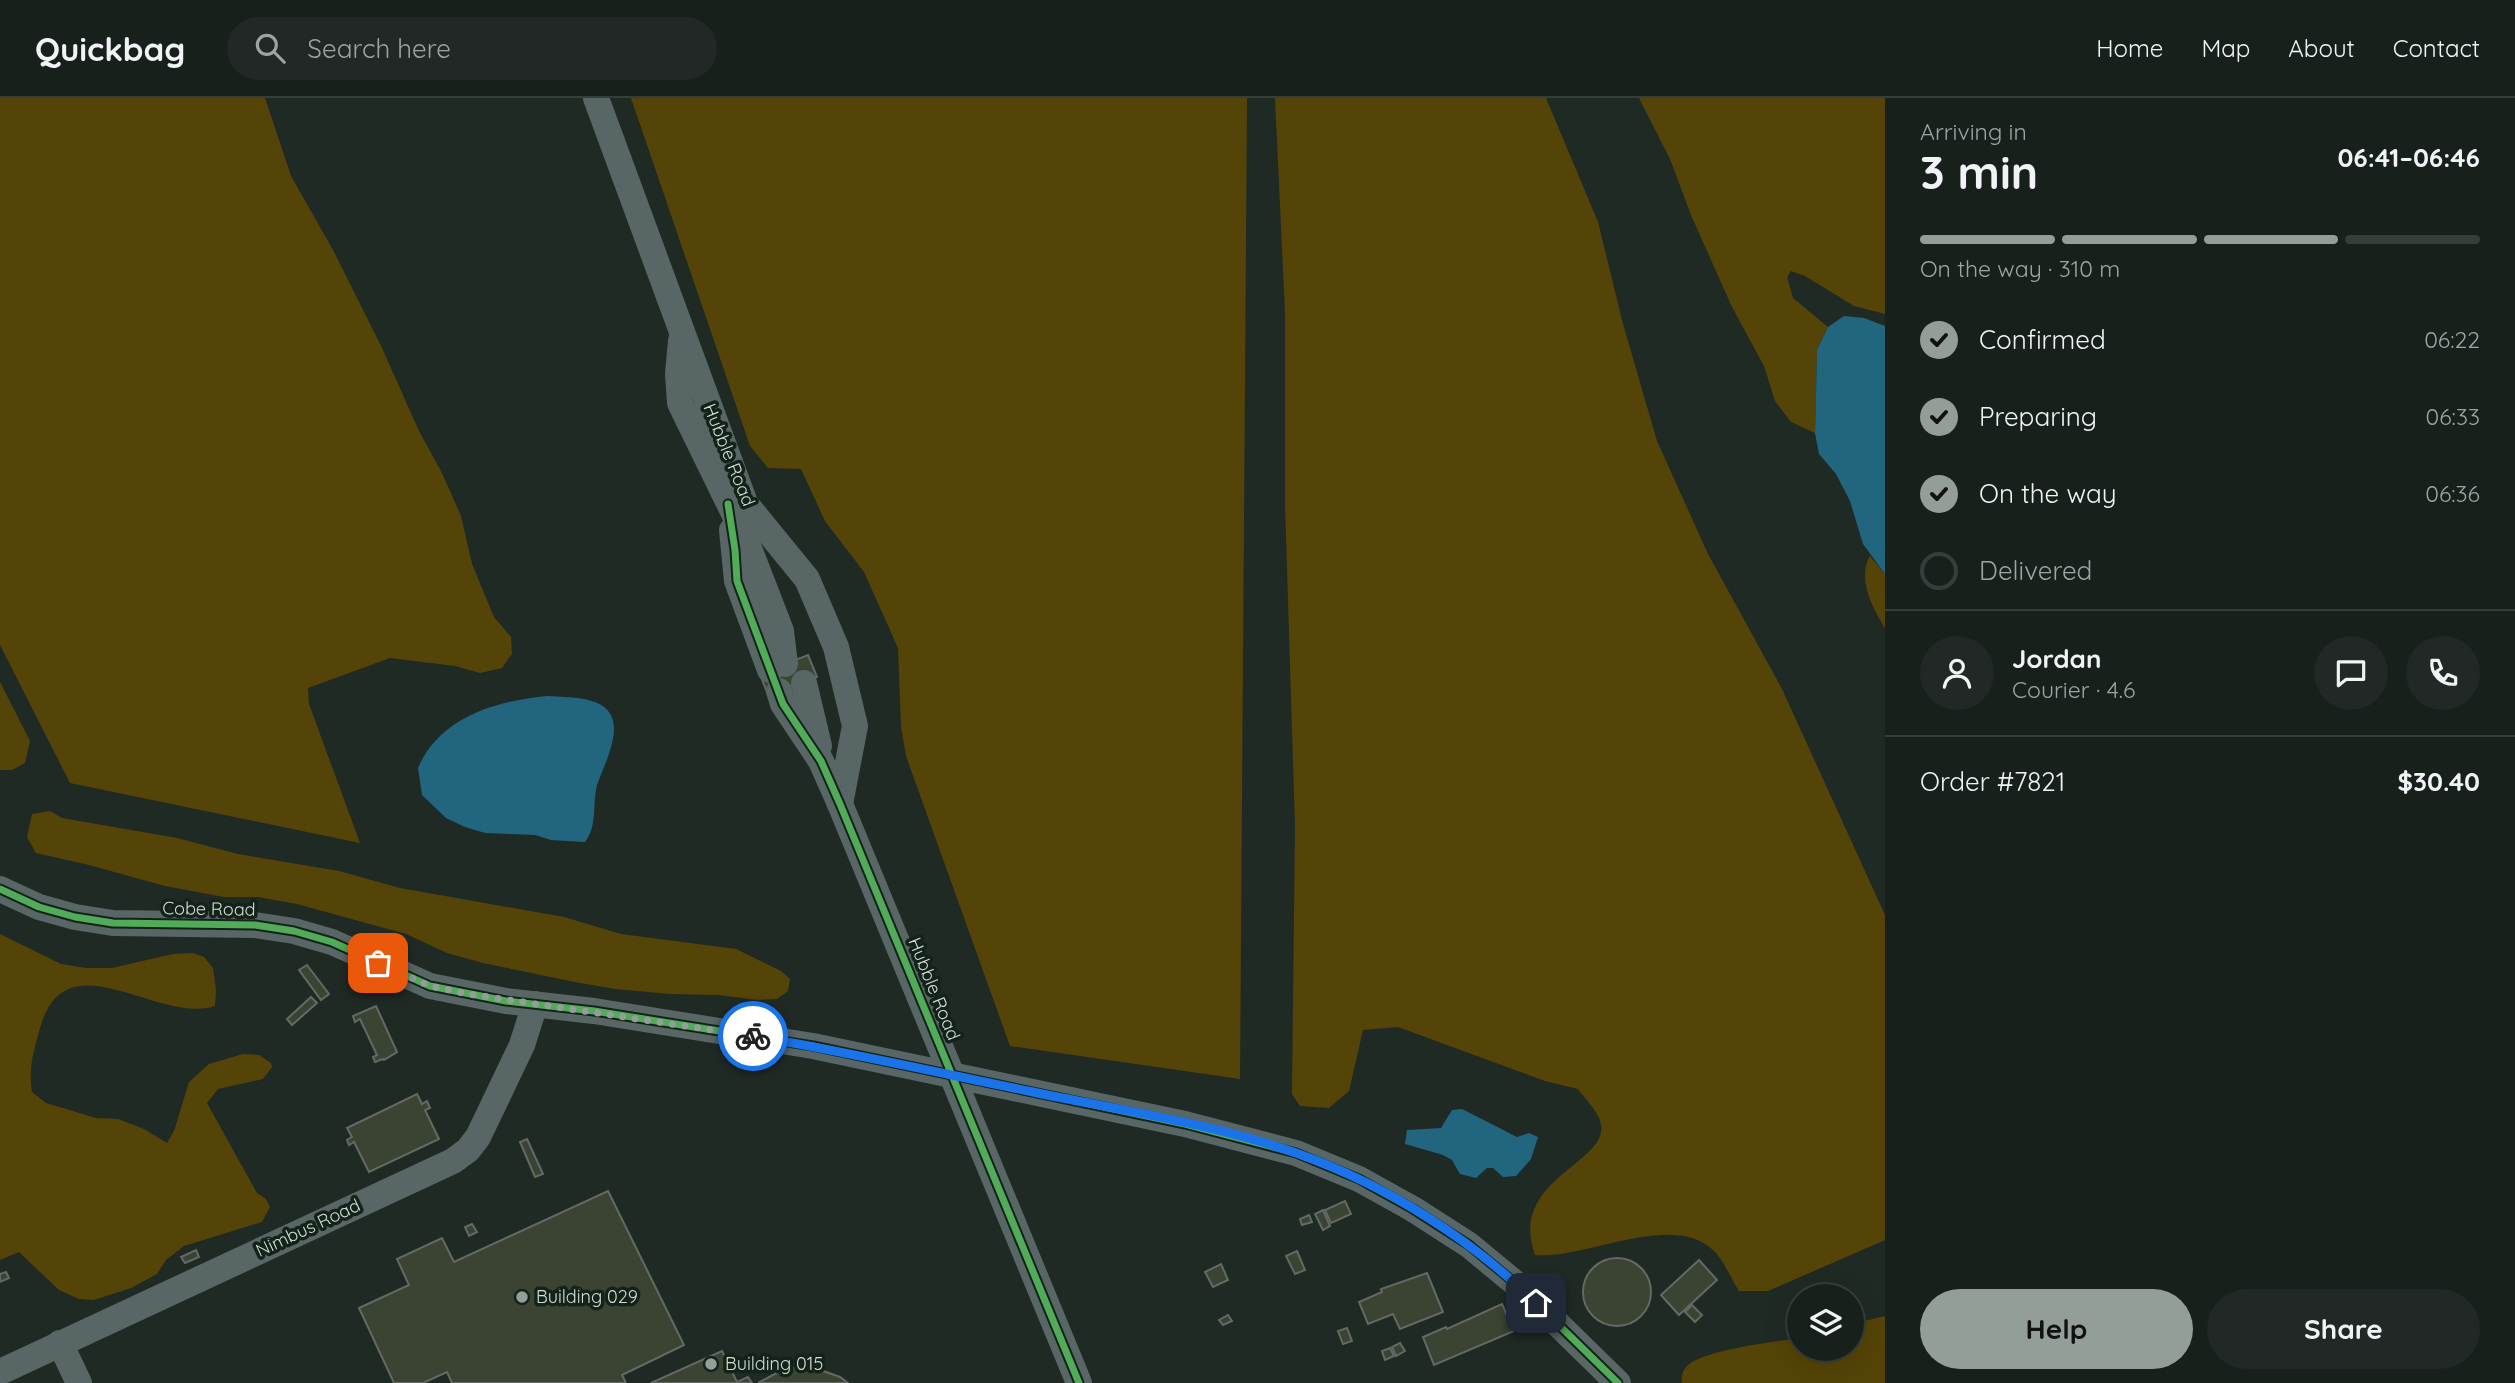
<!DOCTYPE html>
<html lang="en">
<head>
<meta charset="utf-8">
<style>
  :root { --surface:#18201c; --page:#212825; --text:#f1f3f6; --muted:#9fa3a3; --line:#363e3b; --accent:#949e99 }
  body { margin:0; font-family:Quicksand,sans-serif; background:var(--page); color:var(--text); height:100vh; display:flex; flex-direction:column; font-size:26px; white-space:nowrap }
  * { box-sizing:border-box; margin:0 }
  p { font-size:23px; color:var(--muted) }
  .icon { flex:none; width:38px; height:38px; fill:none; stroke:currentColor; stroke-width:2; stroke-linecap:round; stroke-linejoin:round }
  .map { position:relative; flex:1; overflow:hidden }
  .drawer { display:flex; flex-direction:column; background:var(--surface); width:630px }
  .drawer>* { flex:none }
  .fabs { position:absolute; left:1787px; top:1186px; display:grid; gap:14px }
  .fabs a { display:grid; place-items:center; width:77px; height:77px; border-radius:50%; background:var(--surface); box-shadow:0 7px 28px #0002,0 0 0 2px var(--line); font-size:35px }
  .pin { position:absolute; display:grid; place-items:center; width:60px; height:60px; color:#fff; margin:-30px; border-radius:14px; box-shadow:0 4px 10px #0006 }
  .courier { position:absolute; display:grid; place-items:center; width:70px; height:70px; margin:-35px; border:5px solid #1a73e8; border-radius:50%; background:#fff; color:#222; box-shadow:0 2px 9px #0007 }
  .headline em { font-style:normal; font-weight:700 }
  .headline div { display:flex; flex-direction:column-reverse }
  .headline { display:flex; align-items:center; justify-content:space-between; height:119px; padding:0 35px }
  h1 { font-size:46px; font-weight:700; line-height:52px }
  .bar { display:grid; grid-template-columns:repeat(4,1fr); gap:10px 7px; align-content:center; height:84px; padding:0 35px }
  .bar i { height:9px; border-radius:5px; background:var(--line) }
  .bar .active { background:var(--accent) }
  .bar p { grid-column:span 4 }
  .line { display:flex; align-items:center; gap:18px; padding:0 35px; border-top:2px solid var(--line) }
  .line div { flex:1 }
  .round { display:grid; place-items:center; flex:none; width:74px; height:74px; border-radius:37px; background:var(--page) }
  ol { padding:0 35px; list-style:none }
  li { display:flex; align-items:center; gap:21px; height:77px }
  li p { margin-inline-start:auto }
  li .icon { padding:7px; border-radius:50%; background:var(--accent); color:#111; stroke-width:4 }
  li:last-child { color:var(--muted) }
  li i { width:38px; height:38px; border:4px solid var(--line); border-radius:50% }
  .cta { display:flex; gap:14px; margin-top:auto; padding:14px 35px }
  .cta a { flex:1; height:80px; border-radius:42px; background:var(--accent); color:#111; font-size:28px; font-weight:700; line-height:80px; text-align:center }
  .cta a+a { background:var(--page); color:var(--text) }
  header { display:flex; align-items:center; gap:42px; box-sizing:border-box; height:98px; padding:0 35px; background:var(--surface); border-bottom:2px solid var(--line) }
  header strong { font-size:33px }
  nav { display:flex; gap:38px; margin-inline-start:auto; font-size:24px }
  .search { width:490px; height:63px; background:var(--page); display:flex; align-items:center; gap:18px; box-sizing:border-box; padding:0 24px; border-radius:38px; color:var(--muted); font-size:26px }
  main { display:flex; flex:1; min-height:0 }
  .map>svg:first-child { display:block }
</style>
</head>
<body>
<header>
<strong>Quickbag</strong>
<div class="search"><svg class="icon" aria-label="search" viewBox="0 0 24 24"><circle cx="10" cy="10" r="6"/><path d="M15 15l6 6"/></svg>Search here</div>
<nav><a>Home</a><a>Map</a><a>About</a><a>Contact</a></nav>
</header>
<main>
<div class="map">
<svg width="1885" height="1285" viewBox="0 0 1885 1285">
  <rect width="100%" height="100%" fill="#202a25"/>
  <g fill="#544407">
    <polygon points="0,0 265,0 291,78 333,152 382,250 419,333 442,375 461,418 472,466 494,519 511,539 512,556 502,570 480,575 455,568 390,560 308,590 309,606 360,745 70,685 0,547"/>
    <polygon points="631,0 1247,0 1240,981 1010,948 906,658 901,628 898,550 864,474 825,423 801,371 768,370 750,348"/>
    <path d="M1275 0H1546L1598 124 1623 226 1657 343 1708 456 1782 591 1885 817V1142L1768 1193H1739C1731 1181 1724 1162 1713 1152 1671 1113 1585 1162 1535 1157 1508 1081 1607 1066 1601 1027 1600 1015 1585 1001 1578 991L1545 983 1398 929 1363 932 1349 993 1329 1010 1300 1008 1292 996 1295 727 1285 406V214Z"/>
    <polygon points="1639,0 1885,0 1885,216 1854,208 1805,178 1791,173 1787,179 1793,200 1828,229 1817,252 1815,335 1791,324 1775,303 1764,268 1732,209 1691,117 1670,61"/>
    <path d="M1870 458 1885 476V530C1872 510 1857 479 1870 458Z"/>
    <polygon points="0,584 30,643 25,665 12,672 0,672"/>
    <polygon points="50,713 62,720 177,740 238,756 339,773 400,790 564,819 621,836 736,851 781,873 790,881 788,893 777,901 758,902 718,897 670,896 615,891 575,884 483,865 447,855 406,836 297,806 258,799 224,799 165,788 89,767 36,755 27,739 32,716"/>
    <path d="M0 836 61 866 86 870H112L173 856 193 855 204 859 213 870 216 892 215 908C157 927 66 838 40 930 34 952 28 970 32 994L46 1005 96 1020 118 1021 144 1031 167 1045 174 1033 189 984 209 966 243 956 259 957 271 965 272 969 263 981 218 991 207 1005 257 1095 266 1101 270 1109 262 1124 184 1148 166 1162 157 1176 131 1190 94 1202 79 1201 59 1192 19 1154 0 1162Z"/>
    <path d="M1885 1218V1285H1682C1681 1279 1682 1274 1686 1269 1701 1252 1775 1244 1799 1240V1251H1852V1226Z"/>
  </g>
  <g fill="#22657e">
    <polygon points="1844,218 1864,220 1885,228 1885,476 1863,446 1850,403 1836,376 1819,356 1815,335 1817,252 1828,229"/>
    <path d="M547 598C580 600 624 598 612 645 609 659 602 673 597 687 592 707 598 727 585 744L551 742 535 737 485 735 465 729 446 720 422 697 418 670C440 619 496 603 547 598Z"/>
    <polygon points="1462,1011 1517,1039 1529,1035 1538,1039 1531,1061 1516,1078 1503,1079 1493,1070 1487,1070 1476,1080 1460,1076 1452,1062 1443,1057 1405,1046 1407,1032 1441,1030 1452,1012"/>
  </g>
  <g fill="#3b4433" stroke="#636964" stroke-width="2">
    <polygon points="808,557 817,579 768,597 760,576"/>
    <polygon points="307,867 329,896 321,902 299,872"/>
    <polygon points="311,899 317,905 292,927 287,921"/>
    <polygon points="376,908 397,954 384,962 383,961 375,964 373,959 377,957 360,921 355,924 353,918"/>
    <polygon points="417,996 422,1006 427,1003 430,1010 425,1012 439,1041 369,1074 354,1044 349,1047 347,1042 352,1039 347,1030"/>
    <polygon points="527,1041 543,1076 535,1079 520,1044"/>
    <polygon points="608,1093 684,1247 622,1277 626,1285 452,1285 447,1274 423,1285 394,1285 359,1210 409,1187 397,1161 442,1140 454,1164"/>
    <polygon points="1345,1103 1351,1116 1331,1125 1325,1112"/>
    <polygon points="1323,1112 1330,1128 1323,1132 1315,1116"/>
    <polygon points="1309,1117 1312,1124 1302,1127 1300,1121"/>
    <polygon points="472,1126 477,1134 469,1138 465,1129"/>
    <polygon points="196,1152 199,1159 185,1165 181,1159"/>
    <polygon points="1297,1153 1305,1172 1295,1176 1286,1158"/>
    <circle cx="1617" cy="1194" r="34"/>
    <polygon points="1699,1162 1717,1182 1679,1217 1661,1197"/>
    <polygon points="1221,1166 1228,1182 1213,1189 1205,1174"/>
    <polygon points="6,1174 9,1180 0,1184 0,1176"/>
    <polygon points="1427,1175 1443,1214 1400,1231 1393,1216 1368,1226 1359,1204 1382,1194 1381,1191"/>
    <polygon points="1502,1206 1514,1233 1434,1267 1423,1239 1446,1229 1447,1231"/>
    <polygon points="1692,1207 1702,1217 1695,1224 1685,1214"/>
    <polygon points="1228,1217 1232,1223 1223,1227 1219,1222"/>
    <polygon points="1347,1230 1352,1243 1343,1246 1338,1233"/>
    <polygon points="1400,1245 1405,1253 1396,1258 1392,1249"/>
    <polygon points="1390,1250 1394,1258 1385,1262 1382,1253"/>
    <polygon points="722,1253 737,1284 748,1279 752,1285 651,1285"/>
    <polygon points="812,1269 840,1279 848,1285 758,1285 786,1270"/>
  </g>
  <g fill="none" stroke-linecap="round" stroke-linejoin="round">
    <g stroke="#586665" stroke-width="26">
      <polyline points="596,0 745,405 807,481 836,549 855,628 840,706"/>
      <polyline points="681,243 678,276 680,305 742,432 781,533 785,566"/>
      <polyline points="732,432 737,483 770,572"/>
      <polyline points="804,585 819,648"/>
      <polyline points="779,593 783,606 821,663 840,706 1079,1285"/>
      <polyline points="0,791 39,809 75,819 113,825 255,827 294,833 332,844 430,888 506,903 594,913 813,948 1185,1026 1296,1055 1359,1081 1413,1111 1469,1147 1521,1190 1618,1285"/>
      <polyline points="60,1245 79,1285"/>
      <polyline points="0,1274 453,1063 468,1052 478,1039 522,947 535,906"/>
    </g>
    <defs>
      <g id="cycleway">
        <polyline points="728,406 735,452 737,483 783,606 821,663 840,706 1079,1285"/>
        <polyline points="0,791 39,809 75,819 113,825 255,827 294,833 332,844 430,888 506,903 594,913 813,948 1185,1026 1296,1055 1359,1081 1413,1111 1469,1147 1521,1190 1618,1285"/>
      </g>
    </defs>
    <use href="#cycleway" stroke="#14231a" stroke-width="11"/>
    <use href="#cycleway" stroke="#51ab58" stroke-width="7"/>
  </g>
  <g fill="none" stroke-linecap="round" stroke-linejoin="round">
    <polyline stroke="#949e99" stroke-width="7" stroke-dasharray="0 12.6" points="378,865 430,888 468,896 753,938"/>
    <path stroke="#1a73e8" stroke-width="9" d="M753 938C847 954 940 975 1033 994 1119 1012 1214 1026 1296 1055 1384 1086 1469 1139 1536 1205"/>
  </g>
  <g fill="#949e99" stroke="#14231a" stroke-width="2.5">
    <circle cx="522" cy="1199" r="7"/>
    <circle cx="711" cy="1266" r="7"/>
  </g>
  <g text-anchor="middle" stroke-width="7" stroke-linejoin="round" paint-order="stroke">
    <g font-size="18" fill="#d3ddd7" stroke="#14231a">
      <text transform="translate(729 357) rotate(68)" y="6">Hubble Road</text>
      <text transform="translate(209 811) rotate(1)" y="6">Cobe Road</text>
      <text transform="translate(934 891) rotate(68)" y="6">Hubble Road</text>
      <text transform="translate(308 1130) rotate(-25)" y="6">Nimbus Road</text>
    </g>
    <g font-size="18" fill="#d3ddd7" stroke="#14231a" text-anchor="start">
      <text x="536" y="1205">Building 029</text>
      <text x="725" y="1272">Building 015</text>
    </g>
  </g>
</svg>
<div class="fabs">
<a><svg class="icon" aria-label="layers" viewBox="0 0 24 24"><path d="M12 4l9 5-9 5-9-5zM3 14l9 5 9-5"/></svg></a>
</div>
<div class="pin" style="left:378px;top:865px;background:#ea580c"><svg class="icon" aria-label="bag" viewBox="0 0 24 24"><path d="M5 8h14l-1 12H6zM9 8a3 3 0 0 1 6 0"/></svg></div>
<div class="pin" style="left:1536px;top:1205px;background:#1f2937"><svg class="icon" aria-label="home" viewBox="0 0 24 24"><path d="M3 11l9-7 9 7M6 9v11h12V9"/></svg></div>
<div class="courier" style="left:753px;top:938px"><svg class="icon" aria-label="bike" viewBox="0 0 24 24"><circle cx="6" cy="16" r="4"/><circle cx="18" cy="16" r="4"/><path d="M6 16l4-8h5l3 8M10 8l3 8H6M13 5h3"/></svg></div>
</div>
<section class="drawer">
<div class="headline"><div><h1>3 min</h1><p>Arriving in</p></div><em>06:41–06:46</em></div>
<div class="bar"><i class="active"></i><i class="active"></i><i class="active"></i><i></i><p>On the way · 310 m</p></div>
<ol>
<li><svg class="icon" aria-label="check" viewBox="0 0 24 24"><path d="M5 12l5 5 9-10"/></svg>Confirmed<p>06:22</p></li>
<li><svg class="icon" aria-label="check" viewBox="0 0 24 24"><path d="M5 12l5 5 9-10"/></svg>Preparing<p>06:33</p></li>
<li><svg class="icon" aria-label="check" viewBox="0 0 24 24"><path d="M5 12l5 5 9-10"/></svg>On the way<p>06:36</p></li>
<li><i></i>Delivered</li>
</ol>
<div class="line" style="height:126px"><a class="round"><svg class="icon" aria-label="person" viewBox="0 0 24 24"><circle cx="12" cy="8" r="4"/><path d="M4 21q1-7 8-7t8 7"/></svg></a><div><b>Jordan</b><p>Courier · 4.6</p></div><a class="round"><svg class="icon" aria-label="chat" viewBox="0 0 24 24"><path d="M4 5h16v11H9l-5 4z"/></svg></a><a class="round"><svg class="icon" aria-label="phone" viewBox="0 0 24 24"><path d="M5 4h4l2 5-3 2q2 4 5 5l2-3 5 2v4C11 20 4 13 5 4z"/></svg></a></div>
<div class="line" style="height:91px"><div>Order #7821</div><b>$30.40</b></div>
<div class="cta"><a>Help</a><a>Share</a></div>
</section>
</main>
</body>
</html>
